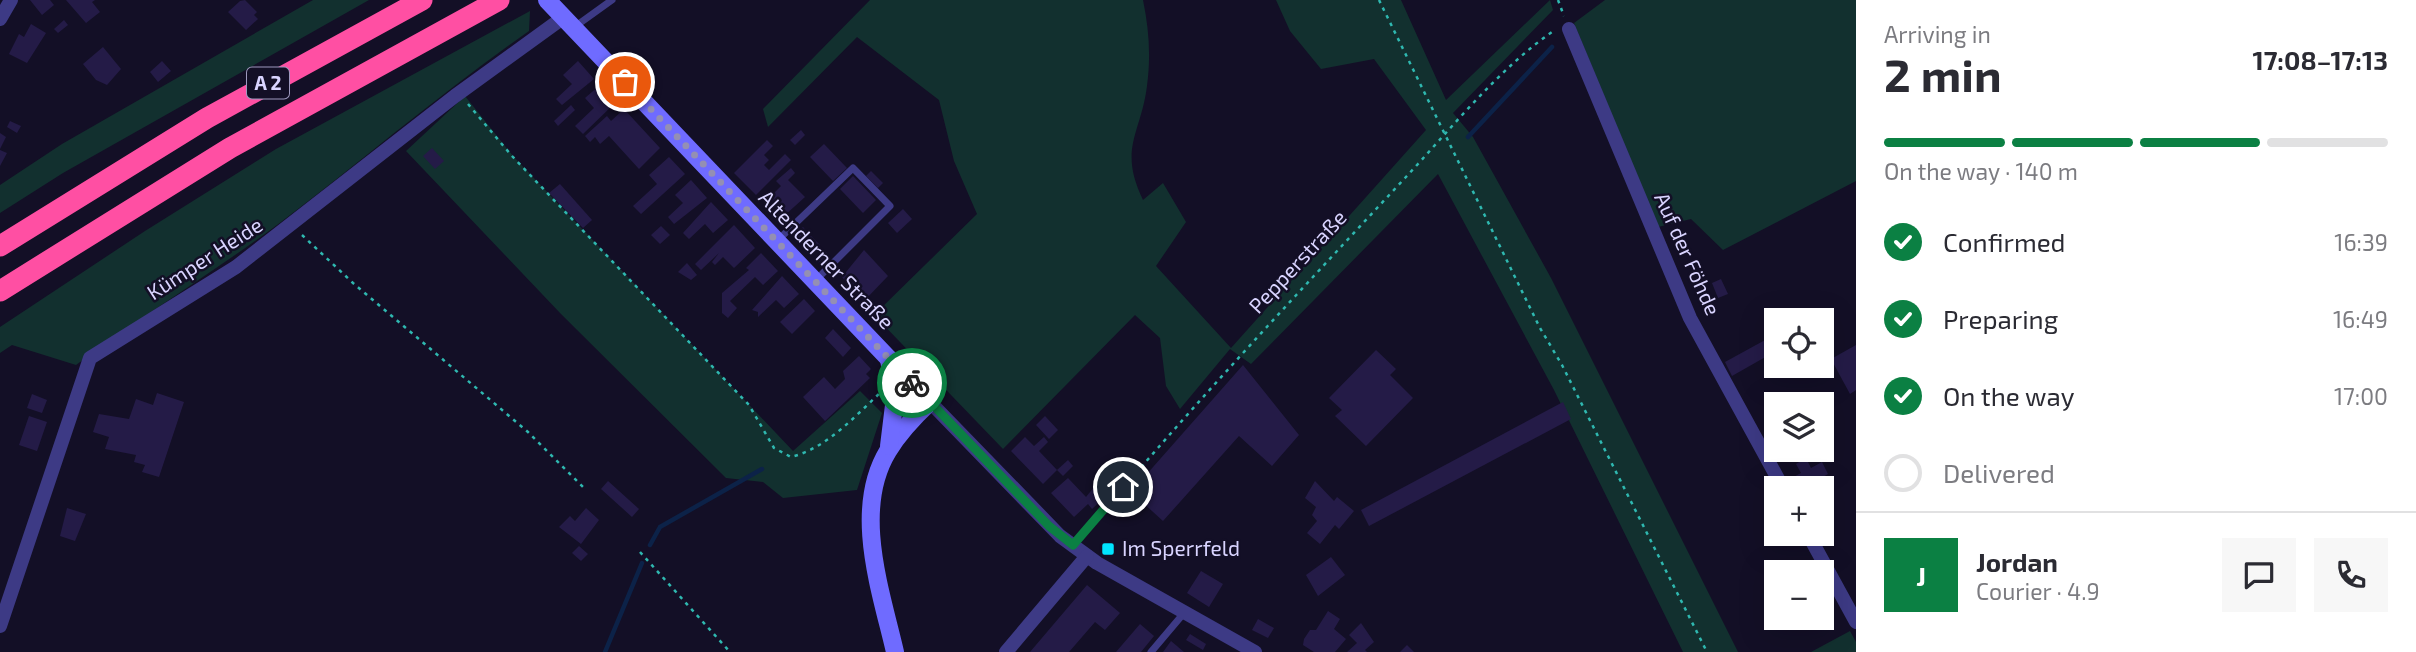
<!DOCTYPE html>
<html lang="en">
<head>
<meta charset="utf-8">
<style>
  :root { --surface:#fff; --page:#f7f7f7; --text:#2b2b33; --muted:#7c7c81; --line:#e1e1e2; --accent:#0b8043 }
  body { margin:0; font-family:"Exo 2",sans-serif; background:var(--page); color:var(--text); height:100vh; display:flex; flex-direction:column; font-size:26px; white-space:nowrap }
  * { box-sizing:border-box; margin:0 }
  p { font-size:23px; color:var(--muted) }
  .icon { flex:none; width:38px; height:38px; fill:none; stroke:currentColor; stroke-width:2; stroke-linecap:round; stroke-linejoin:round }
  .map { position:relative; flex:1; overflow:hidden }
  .drawer { display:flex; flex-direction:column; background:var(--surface); width:560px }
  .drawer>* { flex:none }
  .controls { position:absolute; left:1764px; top:308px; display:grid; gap:14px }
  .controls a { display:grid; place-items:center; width:70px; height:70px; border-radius:0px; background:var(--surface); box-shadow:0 7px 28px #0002; font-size:35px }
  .pin { position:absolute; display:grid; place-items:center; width:60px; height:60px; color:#fff; margin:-30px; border:4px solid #fff; border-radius:50%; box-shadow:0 2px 7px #0007 }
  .courier { position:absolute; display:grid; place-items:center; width:70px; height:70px; margin:-35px; border:5px solid #0b8043; border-radius:50%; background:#fff; color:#222; box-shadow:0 2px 9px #0007 }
  .headline em { font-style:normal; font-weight:700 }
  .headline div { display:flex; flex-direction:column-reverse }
  .headline { display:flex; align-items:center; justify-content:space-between; height:119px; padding:0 28px }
  h1 { font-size:46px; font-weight:700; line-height:52px }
  .bar { display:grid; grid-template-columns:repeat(4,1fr); gap:10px 7px; align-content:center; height:84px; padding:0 28px }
  .bar i { height:9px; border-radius:5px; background:var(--line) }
  .bar .current { background:var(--accent) }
  .bar p { grid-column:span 4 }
  .line { display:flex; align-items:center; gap:18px; padding:0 28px; border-top:2px solid var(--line) }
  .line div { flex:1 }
  .round { display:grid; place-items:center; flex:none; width:74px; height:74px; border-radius:0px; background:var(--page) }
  ol { padding:0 28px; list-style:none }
  li { display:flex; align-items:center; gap:21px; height:77px }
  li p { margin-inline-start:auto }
  li .icon { padding:7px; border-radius:50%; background:var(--accent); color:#fff; stroke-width:4 }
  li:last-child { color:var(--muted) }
  li i { width:38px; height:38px; border:4px solid var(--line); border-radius:50% }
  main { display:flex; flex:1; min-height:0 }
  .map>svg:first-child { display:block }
</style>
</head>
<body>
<main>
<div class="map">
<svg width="1856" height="652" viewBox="0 0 1856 652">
  <rect width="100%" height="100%" fill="#130f26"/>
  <g fill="#12302f">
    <polygon points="313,0 369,0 63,173 0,213 0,185 62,144"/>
    <path d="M870 0H1143C1149 29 1151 56 1147 86 1141 134 1118 148 1143 200L1163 183 1186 222 1156 266 1231 348 1426 130 1374 59 1321 69 1290 31 1276 0H1401L1446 100 1550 0 1553 10 1453 113 1473 137 1551 278 1738 652H1683L1554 390 1438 174 1251 364 1230 349 1180 409 1166 386 1160 338 1135 315 1003 449 874 315 977 214 954 161 939 100 857 37 768 127 763 109Z"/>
    <polygon points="1605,0 1856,0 1856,181 1723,250 1691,219 1658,227 1574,23"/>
    <path d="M530 11 529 31C443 91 364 159 281 222 214 272 143 315 76 365L12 345 0 353V327L145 231 276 149Z"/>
    <polygon points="465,96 513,156 793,451 860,391 882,413 857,490 783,498 763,482 726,478 561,314 406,151"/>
    <polygon points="1850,631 1856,642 1856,652 1811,652"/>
  </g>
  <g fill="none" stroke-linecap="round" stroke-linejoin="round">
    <g stroke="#0c2248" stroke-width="4.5">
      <polyline points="1468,137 1552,47"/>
      <polyline points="650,545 660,527 762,469"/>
      <polyline points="605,652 642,563"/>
    </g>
  </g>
  <g fill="#241b47">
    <polygon points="30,0 50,0 54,5 42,15"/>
    <polygon points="66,0 95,0 92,2 100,12 86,23"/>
    <polygon points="245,0 257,12 254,15 258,19 246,30 228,12 240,1"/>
    <polygon points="64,20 68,25 58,33 54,29"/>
    <polygon points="31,24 46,33 27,63 9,54 19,34 24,37"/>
    <polygon points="103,47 121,69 107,85 96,80 83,64"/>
    <polygon points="162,61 171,71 158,82 150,72"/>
    <polygon points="578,61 594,79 562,105 556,99 572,84 563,75"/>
    <polygon points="600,85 616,102 583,134 575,126 594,108 585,98"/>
    <polygon points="571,105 575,110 558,126 554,121"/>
    <polygon points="624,109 660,148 639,169 609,136 600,144 595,137 590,142 585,136 607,116 611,121"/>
    <polygon points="10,121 21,126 17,133 7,127"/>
    <polygon points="801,130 805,135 795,145 790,140"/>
    <polygon points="0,133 6,137 0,149"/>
    <polygon points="767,140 773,146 764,155 769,160 764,165 769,170 785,154 791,160 756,195 734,173"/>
    <polygon points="824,144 847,168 833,181 810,157"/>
    <polygon points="432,148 444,161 435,169 423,156"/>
    <polygon points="0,150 7,153 0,166"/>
    <polygon points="669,157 685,174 641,214 633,206 657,184 649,175"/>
    <polygon points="791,168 795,173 788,180 805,197 784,216 768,199 781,186 776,181"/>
    <polygon points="871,171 883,183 878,188 866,176"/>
    <polygon points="853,176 876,200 863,213 840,189"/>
    <polygon points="691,180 707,198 674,224 668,217 683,203 675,195"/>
    <polygon points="560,184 592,220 583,228 549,193"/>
    <polygon points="711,202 728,220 713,233 705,224 689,239 683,233"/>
    <polygon points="903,209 912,219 897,233 888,223"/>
    <polygon points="734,225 755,248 734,268 723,257 715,265 712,262 719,253 701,270 695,264"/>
    <polygon points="661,226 670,235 660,244 651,235"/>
    <polygon points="803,227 807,232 797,241 793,237"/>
    <polygon points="811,236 820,245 810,254 801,245"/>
    <polygon points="824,250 828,254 819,263 815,258"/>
    <polygon points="864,250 888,276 864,301 842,277"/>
    <polygon points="761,253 778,271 763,285 755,277 730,301 737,308 728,318 722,313 722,293 749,270 746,268"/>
    <polygon points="687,263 697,275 691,280 678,272"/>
    <polygon points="782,276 799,294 784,308 776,300 758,317 758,312 752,310"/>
    <polygon points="1721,279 1728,294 1718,298 1712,283"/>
    <polygon points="804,299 815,311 792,334 780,322"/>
    <polygon points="833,329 851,348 843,357 825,338"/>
    <polygon points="1776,334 1776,351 1732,376 1725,362"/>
    <polygon points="1856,345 1856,390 1850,394 1831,359"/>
    <polygon points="1376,350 1396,369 1390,375 1413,398 1366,446 1335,416 1342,410 1329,398"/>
    <polygon points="859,356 871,369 866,374 870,378 825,421 803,397 824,377 835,389 845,379 843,371"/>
    <polygon points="1243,365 1299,435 1272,466 1239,436 1163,521 1131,492"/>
    <polygon points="157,393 184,402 159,477 142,472 145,465 134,462 136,455 105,449 109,437 93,432 99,414 129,419 136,399 153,405"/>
    <polygon points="32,394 47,400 42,413 27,408"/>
    <polygon points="1563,402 1571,419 1369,526 1361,510"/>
    <polygon points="29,416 47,422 37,451 19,445"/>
    <polygon points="1045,416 1058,430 1049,439 1036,425"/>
    <polygon points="1025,437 1034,446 1044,437 1048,442 1039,451 1057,470 1043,484 1011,451"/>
    <polygon points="1806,458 1811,468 1822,462 1828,474 1804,488 1792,488 1788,480 1801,473 1796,464"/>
    <polygon points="1068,460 1073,466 1063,476 1057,470"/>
    <polygon points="1068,478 1086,497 1099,481 1110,492 1092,509 1088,504 1074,517 1051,493"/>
    <polygon points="608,481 639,509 632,517 601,489"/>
    <polygon points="1315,481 1334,501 1337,497 1354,511 1339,529 1335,525 1320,544 1307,533 1317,521 1312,515 1316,507 1305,498"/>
    <polygon points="67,508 86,514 75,541 60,536"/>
    <polygon points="586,508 599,520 581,544 559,527 570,516 575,521"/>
    <polygon points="579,546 588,554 581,561 572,553"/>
    <polygon points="1331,557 1345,575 1318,596 1306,575"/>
    <polygon points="1201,571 1223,584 1209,607 1187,593"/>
    <polygon points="1087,585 1120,613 1105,630 1095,622 1069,652 1030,652"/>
    <polygon points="1328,611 1340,619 1334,629 1346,639 1335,652 1314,652 1303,645 1304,639 1310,630 1316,630"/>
    <polygon points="1258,619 1274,628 1268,638 1252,630"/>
    <polygon points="1361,623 1374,642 1365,650 1367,652 1347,652 1357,643 1349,635"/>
    <polygon points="1140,624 1154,636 1141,652 1116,652"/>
    <polygon points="1190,634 1206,644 1203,650 1186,640"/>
    <polygon points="1171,641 1184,652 1163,652"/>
    <polygon points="1407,645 1414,652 1400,652"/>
  </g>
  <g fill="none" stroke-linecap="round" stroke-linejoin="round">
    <g stroke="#2fb8b0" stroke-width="2.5" stroke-dasharray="3.5 5" stroke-linecap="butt">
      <polyline points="1379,0 1540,328 1562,365 1707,652"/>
      <polyline points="1558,0 1564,16"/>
      <path d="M468 104 512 156 749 405 774 448 791 457C827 448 854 417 880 393"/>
      <polyline points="302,235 353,283 528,432 586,490"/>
      <path d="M1130 480C1219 377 1312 278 1405 178 1449 131 1501 66 1555 30"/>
      <polyline points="640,552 730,652"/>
    </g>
    <g stroke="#3d3a85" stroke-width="7">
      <polyline points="573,28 612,0"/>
      <polyline points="777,241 853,168 890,206 815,281"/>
      <polyline points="1073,545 1123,487"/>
      <polyline points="1151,652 1184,613"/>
    </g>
    <g stroke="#3d3a85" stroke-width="14">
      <polyline points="0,19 11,0"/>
      <polyline points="1569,29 1690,318 1783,488"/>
      <polyline points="930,402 1060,536 1097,563 1255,652"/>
      <polyline points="1808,534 1856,622"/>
      <polyline points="0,626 90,358 236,267 455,96 564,17"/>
      <polyline points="1006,652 1087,556"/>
    </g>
    <g stroke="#6f6bff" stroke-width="18">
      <path d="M547 0 930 402C915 416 899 433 888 451 852 510 881 591 895 652"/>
      <polyline points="889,359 895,397 889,446"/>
    </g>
    <g stroke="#ff4fa3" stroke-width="21">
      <polyline points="0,246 207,118 422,0"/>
      <polyline points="0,291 230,148 499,0"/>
    </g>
  </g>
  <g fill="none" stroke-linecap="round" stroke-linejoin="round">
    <polyline stroke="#948fb3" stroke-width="7" stroke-dasharray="0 12.6" points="625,82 912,383"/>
    <polyline stroke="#0b8043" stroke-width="9" points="912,383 1049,526 1073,545 1123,487"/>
  </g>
  <rect fill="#00e5ff" stroke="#130f26" stroke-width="2.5" x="1101" y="542" width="14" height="14" rx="3.5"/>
  <g text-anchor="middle" stroke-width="5" stroke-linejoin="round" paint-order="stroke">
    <rect fill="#130f26" stroke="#9e99be" stroke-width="2" x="247" y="67.5" width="42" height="31" rx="5"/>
    <g font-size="19" font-weight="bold" fill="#d9d4ff">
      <text x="268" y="90">A 2</text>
    </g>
    <g font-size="21" fill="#d9d4ff" stroke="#130f26">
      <text transform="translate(1687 254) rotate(66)" y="7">Auf der Föhde</text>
      <text transform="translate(205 259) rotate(-33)" y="7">Kümper Heide</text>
      <text transform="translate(826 260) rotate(46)" y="7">Altenderner Straße</text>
      <text transform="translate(1298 262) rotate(-47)" y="7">Pepperstraße</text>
    </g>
    <g font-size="21" fill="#d9d4ff" stroke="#130f26" text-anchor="start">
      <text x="1122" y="556">Im Sperrfeld</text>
    </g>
  </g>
</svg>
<div class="controls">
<a><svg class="icon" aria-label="locate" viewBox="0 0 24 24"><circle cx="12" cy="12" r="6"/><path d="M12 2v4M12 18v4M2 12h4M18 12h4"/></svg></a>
<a><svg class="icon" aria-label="layers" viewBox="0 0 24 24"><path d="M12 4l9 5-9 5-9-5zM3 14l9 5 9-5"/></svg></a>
<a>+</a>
<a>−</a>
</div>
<div class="pin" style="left:625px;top:82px;background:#ea580c"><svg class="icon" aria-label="bag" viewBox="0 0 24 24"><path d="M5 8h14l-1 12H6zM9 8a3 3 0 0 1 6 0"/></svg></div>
<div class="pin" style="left:1123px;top:487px;background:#1f2937"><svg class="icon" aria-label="home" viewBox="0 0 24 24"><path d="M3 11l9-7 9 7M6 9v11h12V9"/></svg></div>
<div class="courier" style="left:912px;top:383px"><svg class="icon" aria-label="bike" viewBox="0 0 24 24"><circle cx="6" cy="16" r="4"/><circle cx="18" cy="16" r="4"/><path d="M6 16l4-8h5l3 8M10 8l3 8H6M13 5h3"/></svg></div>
</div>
<section class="drawer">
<div class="headline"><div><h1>2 min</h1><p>Arriving in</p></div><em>17:08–17:13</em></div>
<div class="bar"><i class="current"></i><i class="current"></i><i class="current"></i><i></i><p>On the way · 140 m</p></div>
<ol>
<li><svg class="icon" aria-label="check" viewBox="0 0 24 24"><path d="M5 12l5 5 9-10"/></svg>Confirmed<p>16:39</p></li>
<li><svg class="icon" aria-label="check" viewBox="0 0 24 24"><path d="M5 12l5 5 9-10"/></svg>Preparing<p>16:49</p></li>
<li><svg class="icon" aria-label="check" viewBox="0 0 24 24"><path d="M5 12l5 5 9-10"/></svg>On the way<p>17:00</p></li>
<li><i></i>Delivered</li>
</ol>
<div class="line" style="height:126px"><b class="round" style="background:var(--accent);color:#fff">J</b><div><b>Jordan</b><p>Courier · 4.9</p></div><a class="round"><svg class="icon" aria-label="chat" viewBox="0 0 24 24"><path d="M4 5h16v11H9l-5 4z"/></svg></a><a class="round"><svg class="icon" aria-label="phone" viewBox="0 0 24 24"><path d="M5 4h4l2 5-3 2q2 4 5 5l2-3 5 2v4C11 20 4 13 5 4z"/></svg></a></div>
</section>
</main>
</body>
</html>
